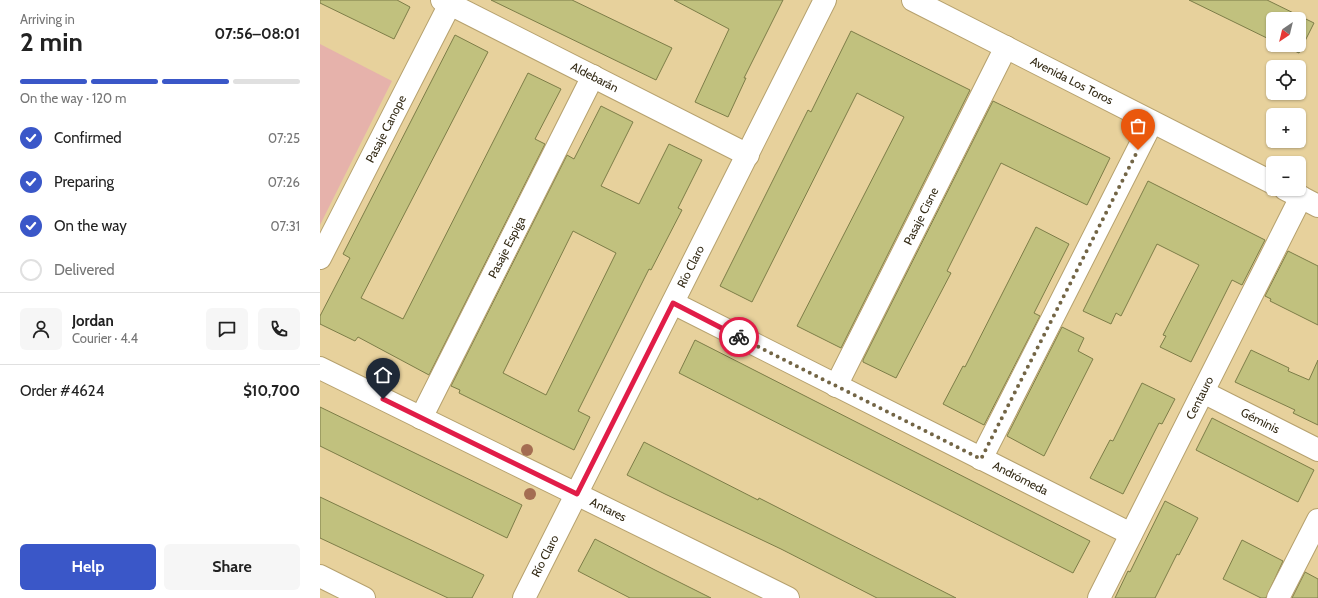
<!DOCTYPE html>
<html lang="en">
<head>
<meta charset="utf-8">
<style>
  :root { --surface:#fff; --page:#f6f6f6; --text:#222; --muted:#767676; --line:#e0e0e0; --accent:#3a57c8 }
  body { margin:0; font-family:Cabin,sans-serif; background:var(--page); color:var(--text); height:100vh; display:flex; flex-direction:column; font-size:15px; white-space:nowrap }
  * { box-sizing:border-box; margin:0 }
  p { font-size:13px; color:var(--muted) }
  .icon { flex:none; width:22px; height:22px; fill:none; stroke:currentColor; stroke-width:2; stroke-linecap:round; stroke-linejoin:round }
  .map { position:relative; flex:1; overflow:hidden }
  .details { display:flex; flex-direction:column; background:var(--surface); width:320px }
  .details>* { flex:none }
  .needle { width:26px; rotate:215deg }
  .controls { position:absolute; left:946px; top:12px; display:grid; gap:8px }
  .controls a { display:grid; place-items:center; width:40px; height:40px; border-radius:6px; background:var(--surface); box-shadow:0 1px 3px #0004; font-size:20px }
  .pin { position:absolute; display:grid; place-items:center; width:34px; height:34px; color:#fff; margin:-41px -17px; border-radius:50% 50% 50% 0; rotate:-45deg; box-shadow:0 0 4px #0007 }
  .pin .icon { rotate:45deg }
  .courier { position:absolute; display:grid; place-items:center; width:40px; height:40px; margin:-20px; border:3px solid #e11d48; border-radius:50%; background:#fff; color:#222; box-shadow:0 1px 5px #0007 }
  .head em { font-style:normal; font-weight:700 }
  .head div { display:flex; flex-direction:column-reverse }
  .head { display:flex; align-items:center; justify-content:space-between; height:68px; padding:0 20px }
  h1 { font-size:26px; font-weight:700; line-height:30px }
  .bar { display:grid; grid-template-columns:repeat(4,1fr); gap:6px 4px; align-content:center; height:48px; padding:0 20px }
  .bar i { height:5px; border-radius:3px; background:var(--line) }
  .bar .current { background:var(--accent) }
  .bar p { grid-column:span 4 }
  .line { display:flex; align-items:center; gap:10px; padding:0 20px; border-top:1px solid var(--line) }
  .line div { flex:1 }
  .round { display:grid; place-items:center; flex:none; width:42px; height:42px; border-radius:6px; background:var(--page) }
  ol { padding:0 20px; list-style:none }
  li { display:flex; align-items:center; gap:12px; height:44px }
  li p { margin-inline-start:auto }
  li .icon { padding:4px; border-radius:50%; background:var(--accent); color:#fff; stroke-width:4 }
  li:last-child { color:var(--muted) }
  li i { width:22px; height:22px; border:2px solid var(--line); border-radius:50% }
  .primary-button { display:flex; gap:8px; margin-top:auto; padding:8px 20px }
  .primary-button a { flex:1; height:46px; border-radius:6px; background:var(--accent); color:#fff; font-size:16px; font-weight:700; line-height:46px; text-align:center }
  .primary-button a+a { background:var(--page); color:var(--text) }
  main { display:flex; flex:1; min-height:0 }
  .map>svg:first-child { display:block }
</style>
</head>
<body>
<main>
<section class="details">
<div class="head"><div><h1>2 min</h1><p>Arriving in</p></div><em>07:56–08:01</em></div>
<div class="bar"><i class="current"></i><i class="current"></i><i class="current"></i><i></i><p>On the way · 120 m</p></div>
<ol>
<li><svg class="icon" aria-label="check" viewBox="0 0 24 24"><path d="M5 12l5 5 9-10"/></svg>Confirmed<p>07:25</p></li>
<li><svg class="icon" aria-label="check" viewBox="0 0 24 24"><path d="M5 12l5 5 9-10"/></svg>Preparing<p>07:26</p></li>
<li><svg class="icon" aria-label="check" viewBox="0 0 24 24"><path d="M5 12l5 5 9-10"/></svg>On the way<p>07:31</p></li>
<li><i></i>Delivered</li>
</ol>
<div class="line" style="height:72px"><a class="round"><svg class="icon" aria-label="person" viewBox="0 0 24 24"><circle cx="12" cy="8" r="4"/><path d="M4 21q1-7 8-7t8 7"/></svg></a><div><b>Jordan</b><p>Courier · 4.4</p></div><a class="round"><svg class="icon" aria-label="chat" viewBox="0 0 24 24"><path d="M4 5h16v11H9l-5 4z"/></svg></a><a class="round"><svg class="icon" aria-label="phone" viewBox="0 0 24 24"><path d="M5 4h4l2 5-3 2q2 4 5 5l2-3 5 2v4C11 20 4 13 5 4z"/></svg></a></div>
<div class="line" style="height:52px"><div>Order #4624</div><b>$10,700</b></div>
<div class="primary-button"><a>Help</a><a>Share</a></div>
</section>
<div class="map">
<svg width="998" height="598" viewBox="0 0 998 598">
  <rect width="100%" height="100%" fill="#e7d19c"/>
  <polygon fill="#e6b2ab" points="0,44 72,81 0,225"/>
  <g fill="#c1c17e" stroke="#7d7d48" fill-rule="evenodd">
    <polygon points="0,0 77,0 90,7 74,39 0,3"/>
    <polygon points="171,0 252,0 352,48 336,80"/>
    <polygon points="354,0 463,0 424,78 426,78 408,117 375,102 409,29"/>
    <polygon points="869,0 947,0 994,23 979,53 962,45 979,45 979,19 953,19 953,41"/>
    <polygon points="531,31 650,90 521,348 477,326 584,117 537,93 432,302 400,286 488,110 491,112"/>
    <polygon points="135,35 168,52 41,298 83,319 208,73 241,89 215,139 225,144 109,375 38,337 35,341 0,324 0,316 30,258 23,254"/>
    <polygon points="673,101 790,158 767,205 681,163 627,271 631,273 576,378 543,362 543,360"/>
    <path d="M281 106 313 122 281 186 319 204 349 144 382 160 358 208 362 210 331 270 329 269 258 411 270 417 254 450 139 393 140 390 131 386 247 155 254 159ZM253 231 296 253 226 395 183 373Z"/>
    <polygon points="828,181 945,240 922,285 912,280 871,362 840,347 846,336 843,335 879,265 837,244 801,316 796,313 791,324 763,311"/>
    <polygon points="716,227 749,244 714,313 720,316 664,425 623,404 643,366 645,367"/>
    <polygon points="968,251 998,266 998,325 950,301 951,299 945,296"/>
    <polygon points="742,327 764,338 758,351 773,359 724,456 687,436"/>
    <polygon points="375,340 770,541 753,573 359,373"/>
    <polygon points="931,350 969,368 968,371 989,380 998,360 998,425 973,413 975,410 915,382"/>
    <polygon points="822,383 855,399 842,424 839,423 803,494 770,478 790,440 793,441"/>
    <polygon points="0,407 202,505 187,538 0,446"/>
    <polygon points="892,418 994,470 978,502 876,450"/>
    <polygon points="324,442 438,500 439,498 636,598 557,598 461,549 345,494 307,475"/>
    <polygon points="0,497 164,575 152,598 128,598 0,538"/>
    <polygon points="845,501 878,518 859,555 857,554 835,598 795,598 808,571 810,572"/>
    <polygon points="275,539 335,570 391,598 310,598 258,571"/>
    <polygon points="922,540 963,561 946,598 941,598 903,579"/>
    <polygon points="985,572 998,579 998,598 972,598"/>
  </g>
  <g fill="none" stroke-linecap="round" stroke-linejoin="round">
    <defs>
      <g id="minor">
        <path id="s1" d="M122 0 428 155"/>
        <path id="s2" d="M0 258 132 0"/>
        <path id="s3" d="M353 303 811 534"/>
        <path id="s4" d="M0 368 468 598"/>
        <path id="s5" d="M516 386 686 47"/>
        <path id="s6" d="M883 392 998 450"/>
        <path id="s7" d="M101 418 273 76"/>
        <polyline points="661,459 832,122"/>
        <polyline points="0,576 44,598"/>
        <path id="s8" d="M204 598 505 0"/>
        <path id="s9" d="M779 598 981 197"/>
        <polyline points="958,598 998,520"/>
      </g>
      <g id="tertiary">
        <path id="s10" d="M593 0 953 183"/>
        <polyline points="965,189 998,206"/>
      </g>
    </defs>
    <use href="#minor" stroke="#b6a16e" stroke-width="24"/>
    <use href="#tertiary" stroke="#b6a16e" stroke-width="24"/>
    <use href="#minor" stroke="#fff" stroke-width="22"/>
    <use href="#tertiary" stroke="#fff" stroke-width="22"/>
  </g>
  <g fill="#a46d52">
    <circle cx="207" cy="450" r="6"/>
    <circle cx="210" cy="494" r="6"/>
  </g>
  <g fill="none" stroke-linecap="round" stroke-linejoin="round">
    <polyline stroke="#736545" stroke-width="4" stroke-dasharray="0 7.2" points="419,337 661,459 818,150"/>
    <polyline stroke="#e11d48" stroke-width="5" points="63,399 257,494 353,303 419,337"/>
  </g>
  <g text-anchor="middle" stroke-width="3" stroke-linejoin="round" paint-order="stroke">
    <g font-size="12" fill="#342b16" stroke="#f4dea9">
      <text dy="4" stroke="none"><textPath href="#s1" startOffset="171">Aldebarán</textPath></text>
      <text dy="4" stroke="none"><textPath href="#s10" startOffset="178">Avenida Los Toros</textPath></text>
      <text dy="4" stroke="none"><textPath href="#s2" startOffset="145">Pasaje Canope</textPath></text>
      <text dy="4" stroke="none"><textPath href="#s5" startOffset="190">Pasaje Cisne</textPath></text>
      <text dy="4" stroke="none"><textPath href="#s7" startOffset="191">Pasaje Espiga</textPath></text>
      <text dy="4" stroke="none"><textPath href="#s8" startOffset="371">Río Claro</textPath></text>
      <text dy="4" stroke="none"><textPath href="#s9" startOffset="224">Centauro</textPath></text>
      <text dy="4" stroke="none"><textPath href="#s6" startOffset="64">Géminis</textPath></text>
      <text dy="4" stroke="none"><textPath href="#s3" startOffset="389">Andrómeda</textPath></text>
      <text dy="4" stroke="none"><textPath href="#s4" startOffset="321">Antares</textPath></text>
      <text dy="4" stroke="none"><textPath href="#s8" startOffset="47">Río Claro</textPath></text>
    </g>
  </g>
</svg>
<div class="controls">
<a><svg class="needle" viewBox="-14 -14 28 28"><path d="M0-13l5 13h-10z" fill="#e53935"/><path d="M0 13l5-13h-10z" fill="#767676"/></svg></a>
<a><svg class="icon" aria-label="locate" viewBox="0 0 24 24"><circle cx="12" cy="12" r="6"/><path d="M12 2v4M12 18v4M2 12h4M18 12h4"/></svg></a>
<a>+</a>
<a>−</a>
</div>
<div class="pin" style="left:818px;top:150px;background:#ea580c"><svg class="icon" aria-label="bag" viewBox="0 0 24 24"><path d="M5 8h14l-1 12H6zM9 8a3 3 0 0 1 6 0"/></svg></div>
<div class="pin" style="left:63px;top:399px;background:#1f2937"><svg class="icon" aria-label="home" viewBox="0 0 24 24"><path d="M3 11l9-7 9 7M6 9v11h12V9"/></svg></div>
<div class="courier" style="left:419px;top:337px"><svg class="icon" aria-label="bike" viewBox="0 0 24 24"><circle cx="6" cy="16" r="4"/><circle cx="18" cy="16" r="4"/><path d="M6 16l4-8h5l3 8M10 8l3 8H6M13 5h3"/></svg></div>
</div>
</main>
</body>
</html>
